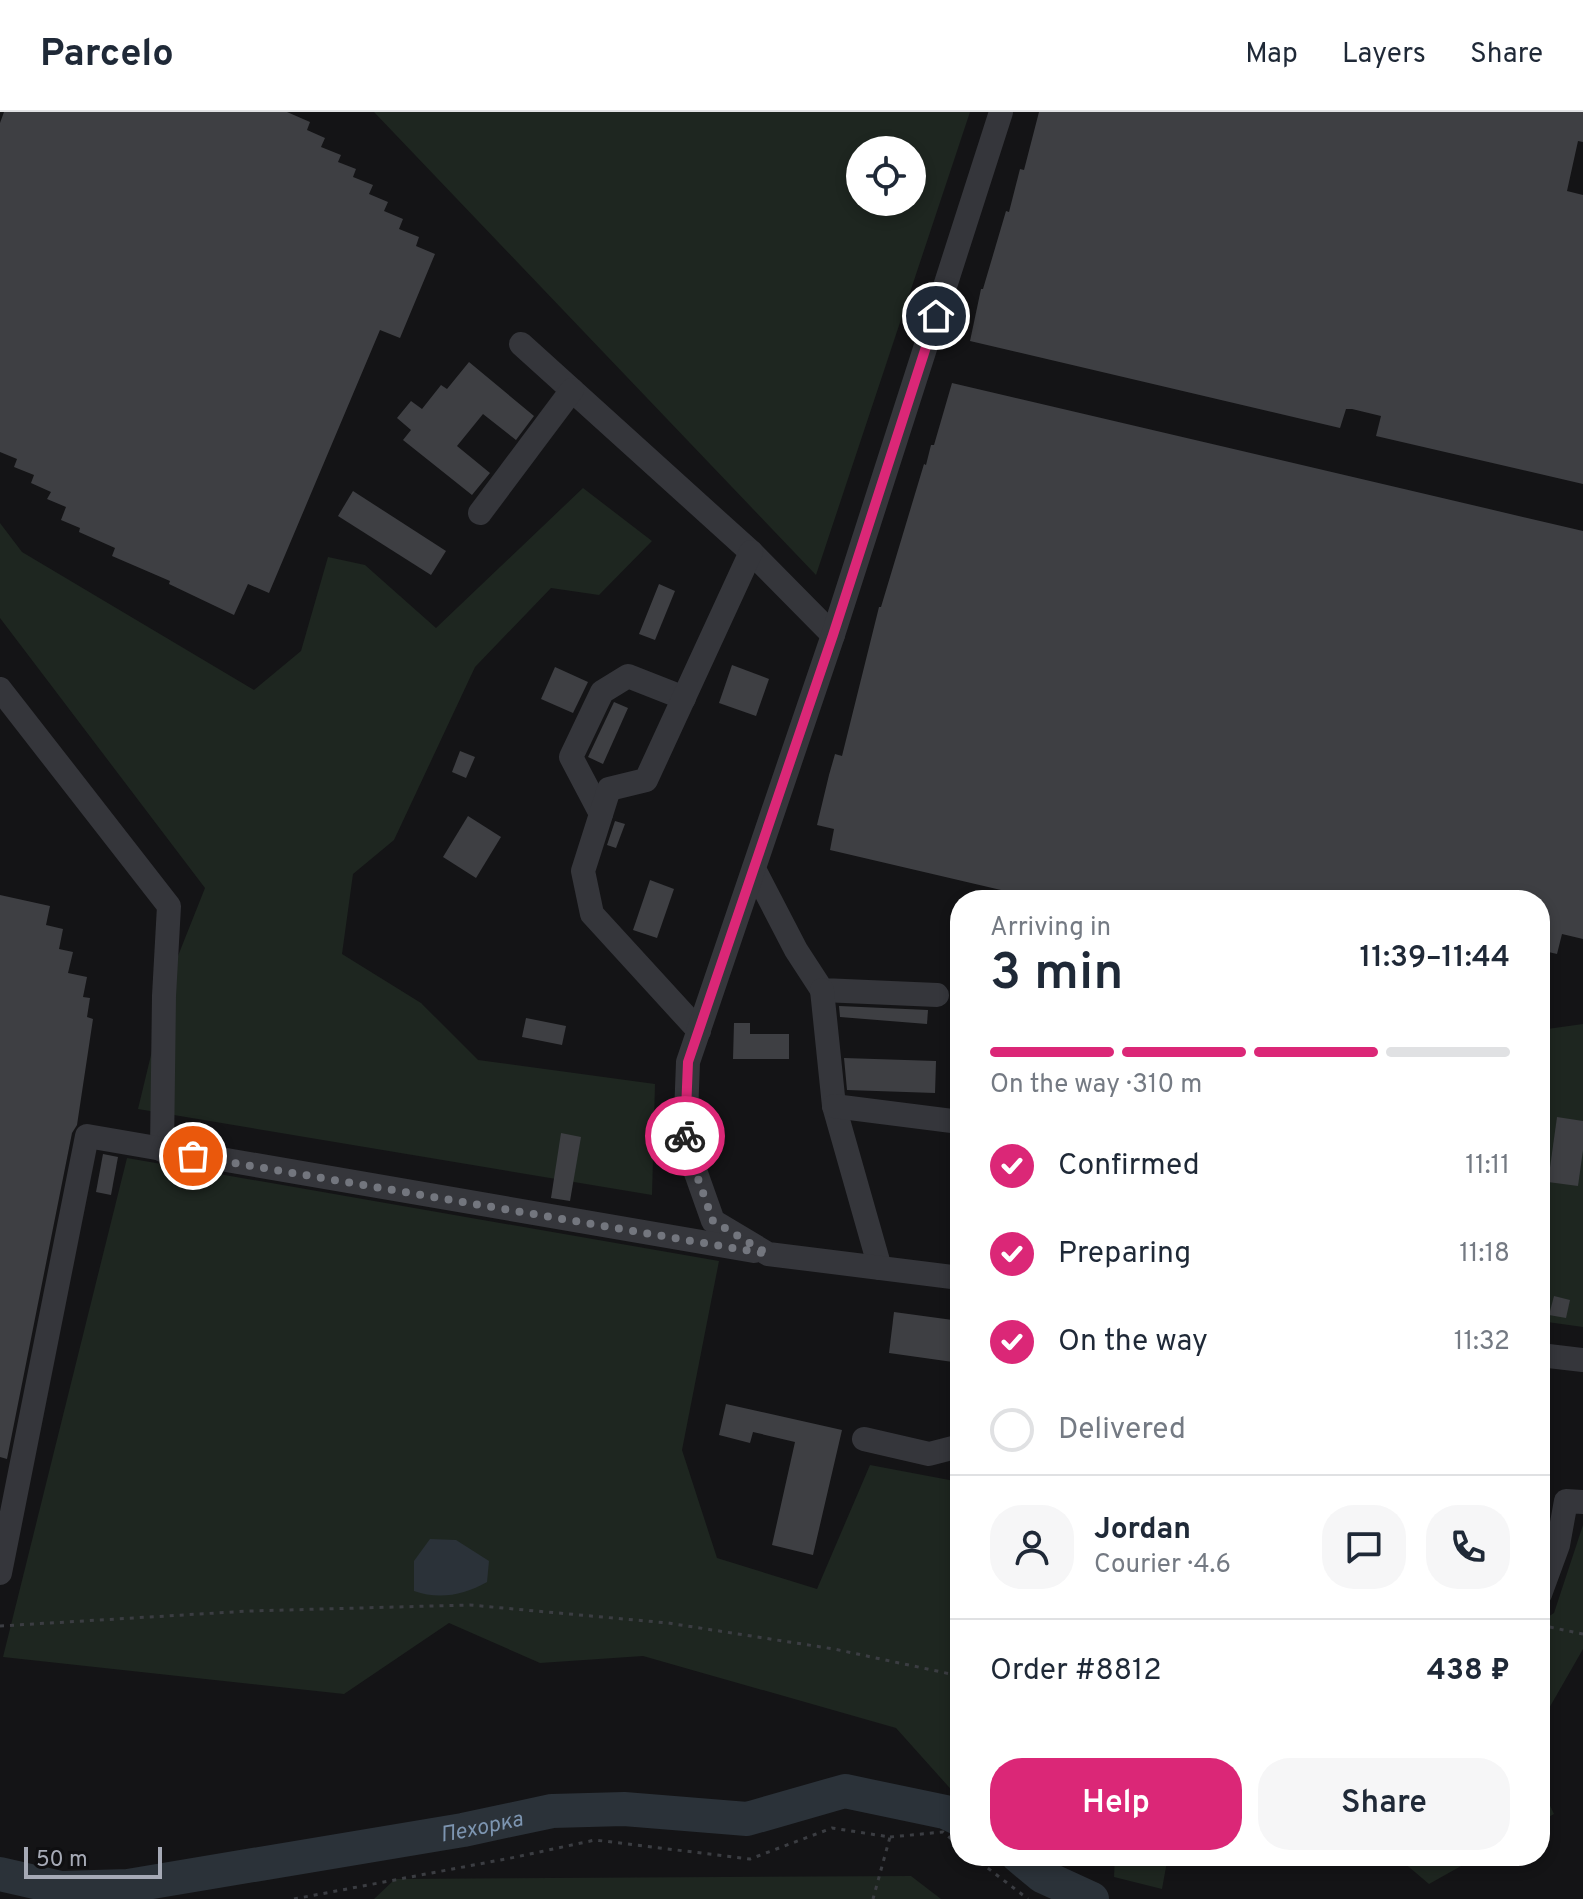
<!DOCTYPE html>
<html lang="en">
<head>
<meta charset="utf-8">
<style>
  :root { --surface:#fff; --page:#f6f6f7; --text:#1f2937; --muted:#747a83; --line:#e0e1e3; --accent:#db2777 }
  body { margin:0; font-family:Overpass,sans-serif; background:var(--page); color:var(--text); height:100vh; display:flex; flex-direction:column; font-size:30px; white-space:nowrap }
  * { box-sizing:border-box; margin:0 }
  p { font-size:26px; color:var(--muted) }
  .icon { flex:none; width:44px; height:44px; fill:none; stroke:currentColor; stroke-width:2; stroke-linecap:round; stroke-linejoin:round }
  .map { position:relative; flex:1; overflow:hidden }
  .side { position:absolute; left:950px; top:778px; width:600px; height:976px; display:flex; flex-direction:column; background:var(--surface); border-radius:32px; box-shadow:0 4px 12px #0003 }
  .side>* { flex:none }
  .tools { position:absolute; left:846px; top:24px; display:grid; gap:16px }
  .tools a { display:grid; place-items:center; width:80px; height:80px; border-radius:50%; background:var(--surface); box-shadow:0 4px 12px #0003; font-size:40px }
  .scale { position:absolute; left:24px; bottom:20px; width:138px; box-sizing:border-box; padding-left:8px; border:4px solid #a6aab6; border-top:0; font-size:22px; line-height:28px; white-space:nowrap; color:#a6aab6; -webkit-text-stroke:6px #0f0f11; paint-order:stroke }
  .pin { position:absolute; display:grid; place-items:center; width:68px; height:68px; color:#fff; margin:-34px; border:4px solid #fff; border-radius:50%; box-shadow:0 2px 8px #0007 }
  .courier { position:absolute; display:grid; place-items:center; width:80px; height:80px; margin:-40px; border:6px solid #db2777; border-radius:50%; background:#fff; color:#222; box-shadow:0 2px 10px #0007 }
  .overview em { font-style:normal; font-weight:600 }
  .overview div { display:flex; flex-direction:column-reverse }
  .overview { display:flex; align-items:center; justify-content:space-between; height:136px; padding:0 40px }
  h1 { font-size:52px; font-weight:600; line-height:60px }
  .bar { display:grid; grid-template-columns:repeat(4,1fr); gap:12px 8px; align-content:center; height:96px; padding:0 40px }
  .bar i { height:10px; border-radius:6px; background:var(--line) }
  .bar .active { background:var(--accent) }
  .bar p { grid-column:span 4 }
  .line { display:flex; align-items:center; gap:20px; padding:0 40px; border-top:2px solid var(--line) }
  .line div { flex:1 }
  .round { display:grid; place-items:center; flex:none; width:84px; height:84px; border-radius:32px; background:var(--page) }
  ol { padding:0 40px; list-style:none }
  li { display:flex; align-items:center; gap:24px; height:88px }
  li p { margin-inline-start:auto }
  li .icon { padding:8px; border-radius:50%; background:var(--accent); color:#fff; stroke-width:4 }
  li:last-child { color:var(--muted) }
  li i { width:44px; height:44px; border:4px solid var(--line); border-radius:50% }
  .cta { display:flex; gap:16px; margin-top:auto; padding:16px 40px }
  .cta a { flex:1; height:92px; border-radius:32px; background:var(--accent); color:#fff; font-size:32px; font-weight:600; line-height:92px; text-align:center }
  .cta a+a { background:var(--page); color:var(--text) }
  header { display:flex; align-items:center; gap:48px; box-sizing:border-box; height:112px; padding:0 40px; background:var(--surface); border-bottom:2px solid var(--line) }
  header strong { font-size:38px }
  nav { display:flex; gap:44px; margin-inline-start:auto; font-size:28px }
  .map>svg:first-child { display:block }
</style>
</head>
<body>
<header>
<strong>Parcelo</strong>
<nav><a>Map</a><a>Layers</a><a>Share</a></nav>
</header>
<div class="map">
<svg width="1583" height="1787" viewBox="0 0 1583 1787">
  <rect width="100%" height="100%" fill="#141416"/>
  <g fill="#1e2620" fill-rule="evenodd">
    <path d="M374 0H970L816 463ZM860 38H912V90H860Z"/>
    <polygon points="583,376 652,429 599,483 551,476 475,555 394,728 353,762 342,842 421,891 478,948 655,972 652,1083 138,997 170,864 205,776 0,506 0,411 22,440 254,578 301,539 328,445 365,453 436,516"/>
    <polygon points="1583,912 1583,1215 1540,1209 1540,918"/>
    <polygon points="127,1046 719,1149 682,1338 717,1446 817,1477 870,1353 960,1370 960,1682 956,1683 896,1616 643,1544 540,1551 449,1511 344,1582 3,1545"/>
    <polygon points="1583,1413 1583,1537 1540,1612 1540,1510 1554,1501"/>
    <polygon points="1540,1673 1554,1702 1540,1710"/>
    <polygon points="1115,1744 1168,1744 1162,1777 1114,1765"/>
    <polygon points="1396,1744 1479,1744 1429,1772"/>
    <polygon points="911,1764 941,1787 374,1787 395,1767"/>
  </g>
  <path fill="#2b3239" d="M430 1427 456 1428 489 1449 487 1470C464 1483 439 1488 414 1479V1449Z"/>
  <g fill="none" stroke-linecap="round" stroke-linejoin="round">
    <g stroke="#2b3239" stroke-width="34">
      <polyline points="1018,1744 1042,1764 1092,1787"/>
      <path id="s1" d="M0 1762 61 1776 128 1774 463 1718 552 1699 624 1697 747 1707 845 1679 945 1700 960 1707"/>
    </g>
  </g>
  <g fill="#3e3f43">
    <polygon points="4,0 287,0 310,10 307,18 325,26 321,35 341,43 338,50 356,57 353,65 373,73 369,82 388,90 384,99 403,107 399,117 419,125 416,134 435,142 400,226 380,218 269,481 248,472 234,503 169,472 170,469 112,444 115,436 79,420 80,416 61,408 66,395 47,387 51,380 31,371 34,363 14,355 17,347 0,340 0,11"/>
    <polygon points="1039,0 1583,0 1583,30 1578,29 1567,79 1583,83 1583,372 1376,324 1381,304 1352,297 1346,297 1340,316 970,229 981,177 983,177 1006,99 1009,100 1020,57 1024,58"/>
    <polygon points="469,250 534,304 516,328 483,302 457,334 490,361 472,383 403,328 411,318 397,306 411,289 422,297 441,273 447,277"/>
    <polygon points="952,271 1583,419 1583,827 1562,822 1557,842 1540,838 1540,788 1044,788 830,738 834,717 817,713 829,663 835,642 842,644 879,495 881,495 924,352 926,353 931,333 934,333"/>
    <polygon points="353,379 446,439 431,463 338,404"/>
    <polygon points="659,472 675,479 655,528 639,522"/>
    <polygon points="732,553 769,567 756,604 719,591"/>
    <polygon points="555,555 588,570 573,601 541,587"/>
    <polygon points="614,590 628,596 603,652 588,645"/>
    <polygon points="460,639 475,645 466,666 452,660"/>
    <polygon points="468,704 501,725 476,766 443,745"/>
    <polygon points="615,709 625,712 616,736 607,733"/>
    <polygon points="650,768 674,777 657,826 633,818"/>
    <polygon points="0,783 50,794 46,813 63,817 59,837 73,840 68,861 87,865 83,885 90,886 87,905 93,907 77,1013 72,1021 7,1347 0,1345"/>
    <polygon points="839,894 928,898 927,912 840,905"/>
    <polygon points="526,906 566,914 562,933 522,925"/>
    <polygon points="734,911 750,911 750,922 789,922 789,947 733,947"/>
    <polygon points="844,946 936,949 935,981 847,978"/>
    <polygon points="1557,1005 1583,1009 1583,1038 1578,1074 1548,1070"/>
    <polygon points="561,1021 581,1025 570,1089 551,1086"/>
    <polygon points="103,1042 118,1045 111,1083 96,1080"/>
    <polygon points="1554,1184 1570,1188 1566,1206 1549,1203"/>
    <polygon points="894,1200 960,1209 960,1251 889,1241"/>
    <polygon points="726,1292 842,1318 813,1443 772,1433 795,1330 753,1320 750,1331 719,1323"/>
  </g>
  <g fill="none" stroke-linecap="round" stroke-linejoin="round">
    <g stroke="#3b3d42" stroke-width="3" stroke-dasharray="4 6" stroke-linecap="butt">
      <polyline points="1540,1513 1583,1522"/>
      <polyline points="0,1514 249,1499 470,1493 668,1511 834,1537 960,1564"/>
      <polyline points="890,1725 943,1720 960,1734"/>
      <polyline points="972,1744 1028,1787"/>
      <polyline points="294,1787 516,1745 595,1728 750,1747 832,1716 890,1725 873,1787"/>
    </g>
    <g stroke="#35363b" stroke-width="24">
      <polyline points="521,232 751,440 833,523"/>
      <polyline points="480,401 572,278"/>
      <polyline points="0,577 169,794 164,884 162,1038"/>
      <polyline points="601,702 571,645 602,580 628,564 684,586"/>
      <polyline points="754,757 796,838 822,878 937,883"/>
      <polyline points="822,878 834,994 880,1156"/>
      <polyline points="699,919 592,802 583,759 609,677 646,668 751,440"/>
      <polyline points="834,994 960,1010"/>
      <polyline points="960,1166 768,1142 713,1109 685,1030 688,950 833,523 1001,0"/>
      <polyline points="1540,1243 1583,1248"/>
      <polyline points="864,1327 929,1342 960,1334"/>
      <polyline points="0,1461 87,1024 754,1139"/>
      <polyline points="1540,1482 1558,1433 1566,1389 1583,1390"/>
    </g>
  </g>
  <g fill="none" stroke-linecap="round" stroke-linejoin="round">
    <polyline stroke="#73767e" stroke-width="8" stroke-dasharray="0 14.4" points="193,1044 768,1142 713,1109 685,1030 685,1024"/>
    <polyline stroke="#db2777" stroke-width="10" points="685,1024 688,950 833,523 936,204"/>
  </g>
  <g text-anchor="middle" stroke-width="6" stroke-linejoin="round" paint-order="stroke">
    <g font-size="22" font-style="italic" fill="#7d95b1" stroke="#0f0f11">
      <text dy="8" stroke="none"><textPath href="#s1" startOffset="488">Пехорка</textPath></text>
    </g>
  </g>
</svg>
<div class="tools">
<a><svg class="icon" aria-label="locate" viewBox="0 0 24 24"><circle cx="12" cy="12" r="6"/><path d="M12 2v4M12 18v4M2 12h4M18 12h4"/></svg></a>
</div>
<div class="scale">50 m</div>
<div class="pin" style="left:193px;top:1044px;background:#ea580c"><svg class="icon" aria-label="bag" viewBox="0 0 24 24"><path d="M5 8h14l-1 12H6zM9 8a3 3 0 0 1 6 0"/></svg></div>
<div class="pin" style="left:936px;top:204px;background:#1f2937"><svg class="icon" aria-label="home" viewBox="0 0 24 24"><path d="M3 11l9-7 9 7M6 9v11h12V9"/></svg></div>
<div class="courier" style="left:685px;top:1024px"><svg class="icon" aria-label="bike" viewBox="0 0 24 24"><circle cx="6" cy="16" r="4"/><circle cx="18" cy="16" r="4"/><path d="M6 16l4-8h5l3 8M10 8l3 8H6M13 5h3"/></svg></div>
<section class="side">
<div class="overview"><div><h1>3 min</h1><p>Arriving in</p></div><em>11:39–11:44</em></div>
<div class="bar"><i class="active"></i><i class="active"></i><i class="active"></i><i></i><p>On the way · 310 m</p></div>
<ol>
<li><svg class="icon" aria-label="check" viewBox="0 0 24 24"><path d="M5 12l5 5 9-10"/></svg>Confirmed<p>11:11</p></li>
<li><svg class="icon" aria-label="check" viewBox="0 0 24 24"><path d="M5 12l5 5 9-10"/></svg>Preparing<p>11:18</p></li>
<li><svg class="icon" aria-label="check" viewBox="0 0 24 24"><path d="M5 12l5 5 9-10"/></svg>On the way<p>11:32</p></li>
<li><i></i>Delivered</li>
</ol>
<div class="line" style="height:144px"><a class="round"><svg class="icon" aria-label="person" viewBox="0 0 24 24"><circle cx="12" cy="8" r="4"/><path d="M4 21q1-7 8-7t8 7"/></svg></a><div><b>Jordan</b><p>Courier · 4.6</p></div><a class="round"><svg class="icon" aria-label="chat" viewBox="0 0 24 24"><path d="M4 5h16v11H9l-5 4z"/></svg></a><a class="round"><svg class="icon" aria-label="phone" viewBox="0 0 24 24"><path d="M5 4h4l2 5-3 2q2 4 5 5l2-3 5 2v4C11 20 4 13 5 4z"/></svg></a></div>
<div class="line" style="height:104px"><div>Order #8812</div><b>438 ₽</b></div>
<div class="cta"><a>Help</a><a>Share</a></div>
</section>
</div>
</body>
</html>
